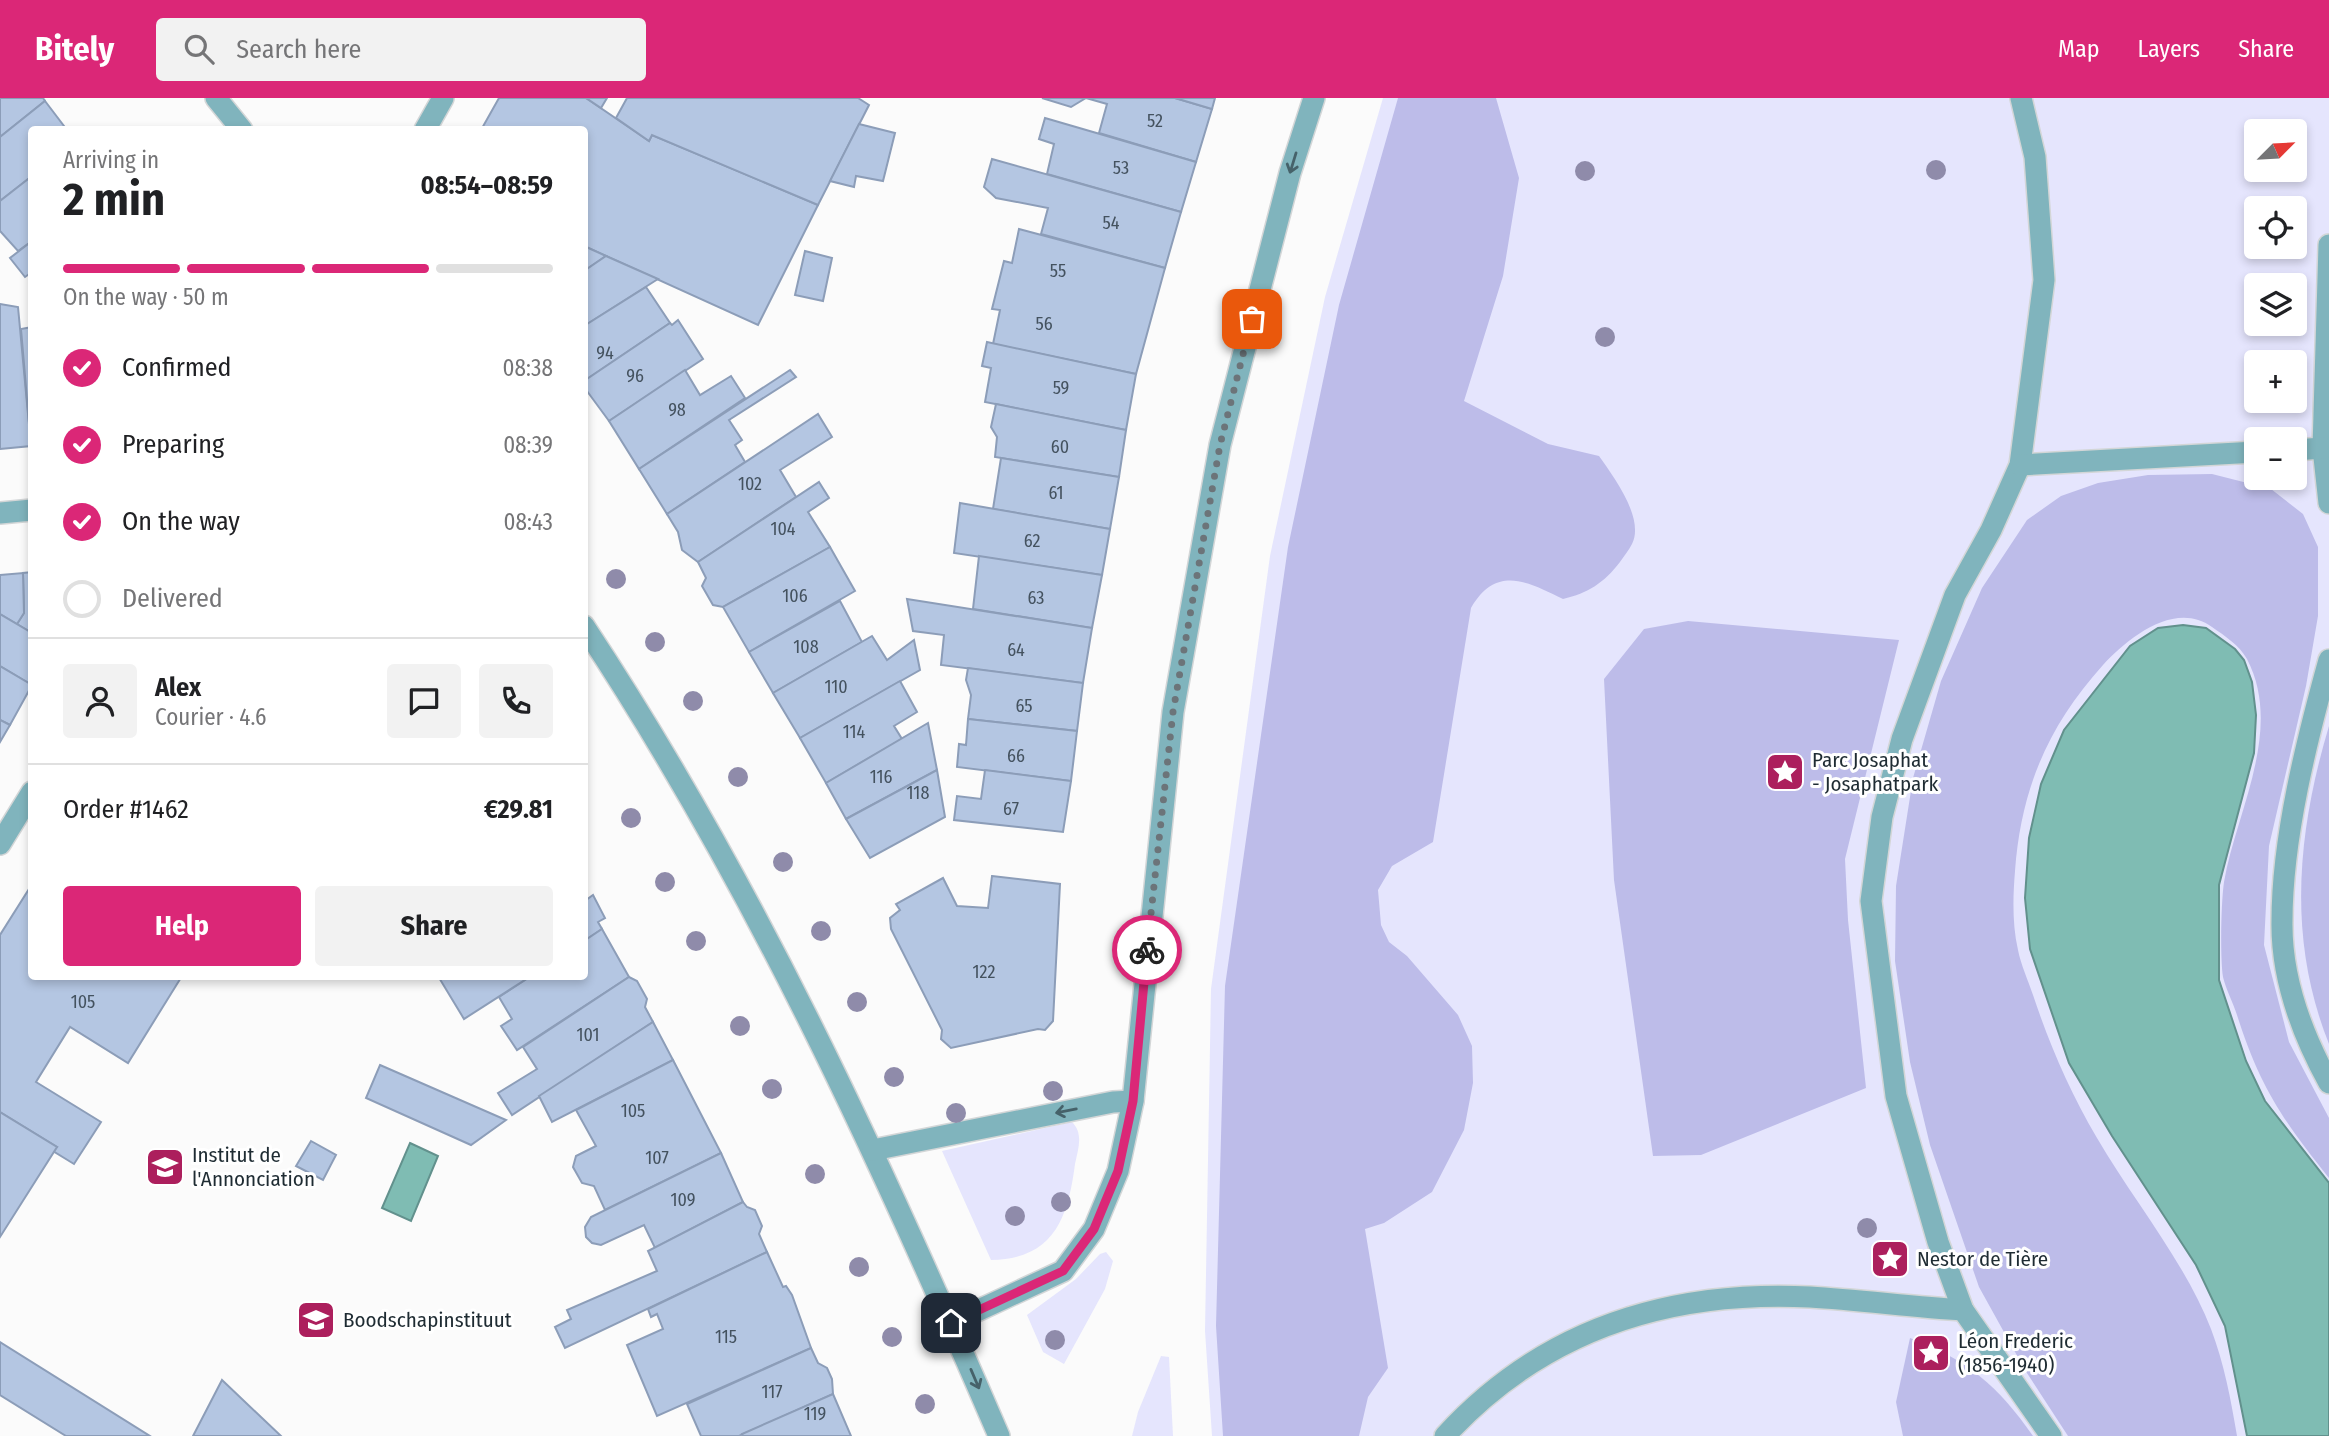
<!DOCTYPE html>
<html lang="en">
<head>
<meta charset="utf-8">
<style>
  :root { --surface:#fff; --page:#f2f2f2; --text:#202124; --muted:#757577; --line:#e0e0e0; --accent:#db2777 }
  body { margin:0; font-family:"Fira Sans Condensed",sans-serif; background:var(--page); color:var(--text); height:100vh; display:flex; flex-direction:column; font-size:26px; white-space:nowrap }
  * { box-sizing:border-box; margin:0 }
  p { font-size:23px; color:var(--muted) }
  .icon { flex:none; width:38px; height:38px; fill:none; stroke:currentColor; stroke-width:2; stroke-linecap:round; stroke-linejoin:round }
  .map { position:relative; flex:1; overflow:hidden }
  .sheet { position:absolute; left:28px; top:28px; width:560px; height:854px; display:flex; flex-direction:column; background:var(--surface); border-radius:7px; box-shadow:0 4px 10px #0003 }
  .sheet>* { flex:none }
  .needle { width:46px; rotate:66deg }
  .tools { position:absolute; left:2244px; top:21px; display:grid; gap:14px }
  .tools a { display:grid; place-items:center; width:63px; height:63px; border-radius:7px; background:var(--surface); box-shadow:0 4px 10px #0003; font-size:35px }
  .pin { position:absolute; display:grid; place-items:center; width:60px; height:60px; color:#fff; margin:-30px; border-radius:14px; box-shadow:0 4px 10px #0006 }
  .courier { position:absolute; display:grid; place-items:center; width:70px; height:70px; margin:-35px; border:5px solid #db2777; border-radius:50%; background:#fff; color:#222; box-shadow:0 2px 9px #0007 }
  .overview em { font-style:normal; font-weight:700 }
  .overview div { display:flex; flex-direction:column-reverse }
  .overview { display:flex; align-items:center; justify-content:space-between; height:119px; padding:0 35px }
  h1 { font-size:46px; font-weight:700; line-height:52px }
  .bar { display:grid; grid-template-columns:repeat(4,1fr); gap:10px 7px; align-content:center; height:84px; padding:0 35px }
  .bar i { height:9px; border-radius:5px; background:var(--line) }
  .bar .active { background:var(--accent) }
  .bar p { grid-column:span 4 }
  .line { display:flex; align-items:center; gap:18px; padding:0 35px; border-top:2px solid var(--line) }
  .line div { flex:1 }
  .round { display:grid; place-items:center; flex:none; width:74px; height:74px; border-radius:7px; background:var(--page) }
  ol { padding:0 35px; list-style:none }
  li { display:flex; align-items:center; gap:21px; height:77px }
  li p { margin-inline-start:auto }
  li .icon { padding:7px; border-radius:50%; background:var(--accent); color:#fff; stroke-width:4 }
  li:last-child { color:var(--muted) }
  li i { width:38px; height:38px; border:4px solid var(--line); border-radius:50% }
  .button { display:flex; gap:14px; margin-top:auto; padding:14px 35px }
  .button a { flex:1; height:80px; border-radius:7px; background:var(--accent); color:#fff; font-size:28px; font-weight:700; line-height:80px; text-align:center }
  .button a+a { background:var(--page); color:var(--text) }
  header { display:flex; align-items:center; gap:42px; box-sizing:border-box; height:98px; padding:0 35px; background:var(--accent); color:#fff }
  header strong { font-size:33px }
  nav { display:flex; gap:38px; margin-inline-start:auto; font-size:24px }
  .search { width:490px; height:63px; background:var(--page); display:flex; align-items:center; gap:18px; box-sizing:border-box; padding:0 24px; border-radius:7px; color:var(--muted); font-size:26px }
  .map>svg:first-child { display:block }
</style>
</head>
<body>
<header>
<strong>Bitely</strong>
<div class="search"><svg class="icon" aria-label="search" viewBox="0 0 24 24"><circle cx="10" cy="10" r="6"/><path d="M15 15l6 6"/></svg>Search here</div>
<nav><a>Map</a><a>Layers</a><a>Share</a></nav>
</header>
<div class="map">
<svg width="2329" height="1338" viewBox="0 0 2329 1338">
  <rect width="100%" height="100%" fill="#fbfbfb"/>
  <g fill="#e5e5fd" fill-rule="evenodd">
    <path d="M1383 0H2329V1338H1212L1205 1233 1211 891 1270 458 1325 199ZM2256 33H2294V72H2256ZM2256 110H2294V149H2256ZM2256 187H2294V226H2256ZM2256 264H2294V303H2256ZM2256 341H2294V380H2256Z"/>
    <path d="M1072 1024C1084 1036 1078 1051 1075 1066 1068 1120 1054 1161 991 1162L942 1053Z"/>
    <polygon points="1106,1154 1113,1163 1105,1191 1064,1266 1043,1254 1027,1217 1076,1181 1100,1156"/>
    <polygon points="1161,1258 1169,1259 1173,1338 1132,1338 1138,1314"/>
  </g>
  <g fill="#bdbce9">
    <path d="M1398 0H1496L1519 80 1503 178 1464 303 1548 346 1599 358C1613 378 1645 420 1632 446 1629 452 1624 458 1620 464 1604 485 1588 495 1563 501 1527 483 1496 467 1471 510L1433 744 1392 768 1378 792 1381 827 1389 844 1407 858 1458 917 1472 948 1473 985 1464 1032 1432 1094 1384 1125 1365 1131 1388 1270 1368 1299 1359 1338H1223L1216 1228 1225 888 1288 449 1339 207Z"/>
    <path d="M2212 376 2271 391 2303 416 2318 449V518L2306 588 2269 748 2264 847 2289 944 2329 1020V1080C2282 1021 2260 989 2237 917 2233 904 2226 892 2223 879 2220 860 2221 804 2224 784 2236 714 2284 632 2247 561 2239 547 2225 538 2212 529 2175 502 2128 540 2103 567 2048 628 2021 691 2015 773 2013 798 2012 826 2018 852 2021 867 2028 882 2033 897 2050 948 2070 994 2097 1040 2133 1102 2185 1164 2211 1231 2224 1265 2231 1302 2237 1338H2068L2025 1272 1979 1189 1930 1047 1910 964 1895 863 1896 788 1913 680 1941 583 1982 490 2027 422 2061 398 2098 385 2148 377Z"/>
    <polygon points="1688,523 1899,542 1845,761 1848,822 1866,990 1701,1057 1653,1058 1614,782 1604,581 1644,531"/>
    <path d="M2329 628V946C2287 841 2297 735 2329 628Z"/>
    <path d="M1910 1240C1967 1261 1998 1288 2033 1338H1903L1896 1304Z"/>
  </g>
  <g fill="#7fbcb3" stroke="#62918d" stroke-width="2">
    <polygon points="2183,527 2206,530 2235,551 2244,562 2252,584 2256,617 2254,655 2219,787 2219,882 2246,963 2265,1003 2329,1085 2329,1338 2247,1338 2225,1228 2196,1167 2112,1038 2069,965 2030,851 2025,800 2029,740 2041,686 2064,632 2130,548 2158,530"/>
    <polygon points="410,1045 438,1058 411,1123 382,1110"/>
  </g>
  <g fill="#b4c6e2" stroke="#8c9db8" stroke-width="2">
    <polygon points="0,0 43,0 45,3 0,39"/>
    <polygon points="499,0 586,0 649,43 652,37 818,107 758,227 584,148 584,32 481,32"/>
    <polygon points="586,0 607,0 601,10"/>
    <polygon points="627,0 858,0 869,7 818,107 652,37 649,43 616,20"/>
    <polygon points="1042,0 1175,0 1212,11 1196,64 1099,35 1107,6 1086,0 1071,9"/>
    <polygon points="1175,0 1215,0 1212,11"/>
    <polygon points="45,3 67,32 32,32 32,78 0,103 0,39"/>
    <polygon points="1045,20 1196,64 1181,114 1047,76 1054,46 1039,41"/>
    <polygon points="859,26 895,35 883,83 856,78 854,89 830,83"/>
    <polygon points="992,61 1181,114 1165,170 1041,136 1048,110 996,100 984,89"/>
    <polygon points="32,78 32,143 18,153 0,133 0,103"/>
    <polygon points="1019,131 1165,170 1136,276 993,246 1000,212 992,211 1004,163 1012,165"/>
    <polygon points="32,143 32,174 25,179 10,160"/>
    <polygon points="584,148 606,158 584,173"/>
    <polygon points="805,153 832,160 823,203 795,197"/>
    <polygon points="606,158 658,181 584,228 584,173"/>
    <polygon points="646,189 670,225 584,283 584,228"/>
    <polygon points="0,206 18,209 31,348 0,351"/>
    <polygon points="678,222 703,261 609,323 584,289 584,283 670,225 672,227"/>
    <polygon points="32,229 32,348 31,348 21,231"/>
    <polygon points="987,244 1136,276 1126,332 985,304 991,270 982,268"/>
    <polygon points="685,272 700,297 731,278 745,300 639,371 609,323"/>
    <polygon points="790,272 796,279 729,322 742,342 735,347 745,364 667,416 639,371"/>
    <polygon points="996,306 1126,332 1119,379 995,359 997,339 991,329"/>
    <polygon points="818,316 832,339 780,372 796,399 698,464 682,452 678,434 667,416"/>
    <polygon points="1001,360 1119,379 1110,431 993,411"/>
    <polygon points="819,384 829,400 808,414 830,449 723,509 713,507 702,488 706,480 698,464"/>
    <polygon points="960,405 1110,431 1102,477 954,455"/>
    <polygon points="830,449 855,493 749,554 723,509"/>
    <polygon points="979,458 1102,477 1092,530 973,511"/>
    <polygon points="32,474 32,535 17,526 24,515 23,475"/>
    <polygon points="23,475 24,515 17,526 0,516 0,477"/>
    <polygon points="907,501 1092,530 1083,585 941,567 944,537 913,533"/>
    <polygon points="840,503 862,544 773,595 749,554"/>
    <polygon points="0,516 32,535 32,587 0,568"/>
    <polygon points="872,538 887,562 914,542 920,572 800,640 773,595"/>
    <polygon points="0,568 32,587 10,627 0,622"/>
    <polygon points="968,570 1083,585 1077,633 968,621 971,597 966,582"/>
    <polygon points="900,583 917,614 894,628 902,641 826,685 800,640"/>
    <polygon points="968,621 1077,633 1071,683 957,669 959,646 966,647"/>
    <polygon points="0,622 10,627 0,644"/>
    <polygon points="928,625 937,672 846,721 826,685"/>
    <polygon points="937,672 945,719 870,760 846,721"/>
    <polygon points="985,672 1071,683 1063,734 954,722 957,698 981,701"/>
    <polygon points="992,778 1060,786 1053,923 1045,932 1038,931 951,950 941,941 942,932 891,831 890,820 900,812 896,806 943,780 957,808 988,810"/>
    <polygon points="29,791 32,792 32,878 182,878 128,965 70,929 36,984 101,1024 74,1066 53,1053 57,1049 0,1014 0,837"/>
    <polygon points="593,797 605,820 598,824 602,831 584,843 584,799 586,802"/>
    <polygon points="602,831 629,879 517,952 501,928 512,921 499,899 531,878 584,878 584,843"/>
    <polygon points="438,878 531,878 464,921"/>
    <polygon points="629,879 637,883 647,901 645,909 653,924 512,1017 498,995 537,971 523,949"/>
    <polygon points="653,924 673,962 552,1024 539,998"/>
    <polygon points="673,962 721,1055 605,1112 594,1088 582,1085 573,1069 576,1058 596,1048 576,1012"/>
    <polygon points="380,967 506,1022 471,1047 366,1000"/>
    <polygon points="0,1014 57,1049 0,1139"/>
    <polygon points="311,1043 336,1057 323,1082 296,1068"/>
    <polygon points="721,1055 743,1104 655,1150 644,1127 601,1147 592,1145 586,1139 585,1129 591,1119"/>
    <polygon points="743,1104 747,1109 755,1112 762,1128 759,1136 767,1154 565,1250 555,1229 571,1221 567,1212 657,1173 648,1153"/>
    <polygon points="767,1154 783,1189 786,1188 792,1197 811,1250 657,1318 627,1247 663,1231 657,1216 651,1219 648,1211"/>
    <polygon points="0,1244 150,1338 66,1338 0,1297"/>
    <polygon points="811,1250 818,1265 827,1270 832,1281 833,1296 739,1338 701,1338 687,1306"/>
    <polygon points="222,1282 281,1338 193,1338"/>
    <polygon points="833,1296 851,1338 743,1338 742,1336"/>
  </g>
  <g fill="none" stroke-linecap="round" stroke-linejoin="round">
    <defs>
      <g id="minor">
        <polyline points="216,0 242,32"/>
        <polyline points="2021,0 2035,59 2044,182 2020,367 1991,432 1955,497 1902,641 1882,719 1871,803 1896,998 1938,1144 1963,1212 2051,1338"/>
        <polyline points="425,32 443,0"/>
        <polyline points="2329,147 2323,350 2329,405"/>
        <polyline points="2294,352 2323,350"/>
        <polyline points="2020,367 2256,354"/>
        <polyline points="0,415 32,412"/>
        <path d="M584 528C752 782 879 1059 999 1338"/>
        <path d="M2329 562C2307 641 2282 740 2282 823 2281 880 2302 936 2329 985"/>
        <polyline points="0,746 32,694"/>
        <polyline points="873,1052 1113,1004 1133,1003"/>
        <polyline points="951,1225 1063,1173 1094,1131 1118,1073 1133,1003 1173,614 1220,347 1290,75 1314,0"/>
        <path d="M1445 1338C1542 1232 1668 1192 1810 1199 1861 1202 1912 1209 1963 1212"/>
      </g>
    </defs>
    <use href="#minor" stroke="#d3d6d7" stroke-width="24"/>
    <use href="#minor" stroke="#80b4bd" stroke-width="21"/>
  </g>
  <g fill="#8f8baa">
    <circle cx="1936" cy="72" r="10"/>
    <circle cx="1585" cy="73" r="10"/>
    <circle cx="1605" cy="239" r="10"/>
    <circle cx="616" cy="481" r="10"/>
    <circle cx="655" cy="544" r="10"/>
    <circle cx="693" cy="603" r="10"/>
    <circle cx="738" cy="679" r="10"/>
    <circle cx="631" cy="720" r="10"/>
    <circle cx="783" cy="764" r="10"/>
    <circle cx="665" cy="784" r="10"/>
    <circle cx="821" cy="833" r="10"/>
    <circle cx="696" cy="843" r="10"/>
    <circle cx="857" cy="904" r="10"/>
    <circle cx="740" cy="928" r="10"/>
    <circle cx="894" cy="979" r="10"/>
    <circle cx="772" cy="991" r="10"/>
    <circle cx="1053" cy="993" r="10"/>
    <circle cx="956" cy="1015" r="10"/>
    <circle cx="815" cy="1076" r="10"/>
    <circle cx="1061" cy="1104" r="10"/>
    <circle cx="1015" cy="1118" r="10"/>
    <circle cx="1867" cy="1130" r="10"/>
    <circle cx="859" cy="1169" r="10"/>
    <circle cx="892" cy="1239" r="10"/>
    <circle cx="1055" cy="1242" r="10"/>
    <circle cx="925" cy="1306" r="10"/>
  </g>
  <defs><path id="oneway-shaft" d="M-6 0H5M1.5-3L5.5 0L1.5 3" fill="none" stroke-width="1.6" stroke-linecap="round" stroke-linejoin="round" transform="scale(1.75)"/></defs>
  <g stroke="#46626a">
    <use href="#oneway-shaft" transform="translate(1293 65) rotate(107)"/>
    <use href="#oneway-shaft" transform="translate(1066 1013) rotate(169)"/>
    <use href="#oneway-shaft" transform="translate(975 1281) rotate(67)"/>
  </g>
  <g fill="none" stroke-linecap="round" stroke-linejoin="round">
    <polyline stroke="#6c7479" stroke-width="7" stroke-dasharray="0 12.6" points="1147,852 1173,614 1220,347 1252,221"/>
    <polyline stroke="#db2777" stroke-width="9" points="951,1225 1063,1173 1094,1131 1118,1073 1133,1003 1147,852"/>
  </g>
  <defs>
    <symbol id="sight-square" viewBox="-11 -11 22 22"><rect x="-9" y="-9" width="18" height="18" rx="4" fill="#ac1f5d" stroke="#fff"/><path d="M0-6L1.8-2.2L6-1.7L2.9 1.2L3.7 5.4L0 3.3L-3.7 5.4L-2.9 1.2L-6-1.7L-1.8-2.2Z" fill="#fff"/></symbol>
    <symbol id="school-square" viewBox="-11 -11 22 22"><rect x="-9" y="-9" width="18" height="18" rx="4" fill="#ac1f5d" stroke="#fff"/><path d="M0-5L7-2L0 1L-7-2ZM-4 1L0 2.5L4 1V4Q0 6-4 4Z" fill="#fff"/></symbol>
  </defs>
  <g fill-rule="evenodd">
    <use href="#sight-square" x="1763" y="652" width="44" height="44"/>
    <use href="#school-square" x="143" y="1047" width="44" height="44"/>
    <use href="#sight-square" x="1868" y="1139" width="44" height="44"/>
    <use href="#school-square" x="294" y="1200" width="44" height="44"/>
    <use href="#sight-square" x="1909" y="1233" width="44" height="44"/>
  </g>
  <g text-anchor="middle" stroke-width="6" stroke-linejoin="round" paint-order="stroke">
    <g font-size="18" fill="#44525f">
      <text x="1155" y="29">52</text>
      <text x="1121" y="76">53</text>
      <text x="1111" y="131">54</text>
      <text x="1058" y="179">55</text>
      <text x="1044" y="232">56</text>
      <text x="605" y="261">94</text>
      <text x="635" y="284">96</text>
      <text x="1061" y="296">59</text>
      <text x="677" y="318">98</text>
      <text x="1060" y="355">60</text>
      <text x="750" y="392">102</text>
      <text x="1056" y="401">61</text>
      <text x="783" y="437">104</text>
      <text x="1032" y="449">62</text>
      <text x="795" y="504">106</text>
      <text x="1036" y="506">63</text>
      <text x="806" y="555">108</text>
      <text x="1016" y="558">64</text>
      <text x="836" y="595">110</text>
      <text x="1024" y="614">65</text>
      <text x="854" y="640">114</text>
      <text x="1016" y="664">66</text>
      <text x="881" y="685">116</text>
      <text x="918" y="701">118</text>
      <text x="1011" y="717">67</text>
      <text x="984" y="880">122</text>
      <text x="83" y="910">105</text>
      <text x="588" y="943">101</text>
      <text x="633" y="1019">105</text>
      <text x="657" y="1066">107</text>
      <text x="683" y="1108">109</text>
      <text x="726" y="1245">115</text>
      <text x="772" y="1300">117</text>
      <text x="815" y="1322">119</text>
    </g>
    <g font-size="21" fill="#1f2c33" stroke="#fff" text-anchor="start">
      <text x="1812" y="669">Parc Josaphat<tspan x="1812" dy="24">- Josaphatpark</tspan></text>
      <text x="192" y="1064">Institut de<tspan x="192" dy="24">l'Annonciation</tspan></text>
      <text x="1917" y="1168">Nestor de Tière</text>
      <text x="343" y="1229">Boodschapinstituut</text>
      <text x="1958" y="1250">Léon Frederic<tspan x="1958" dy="24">(1856-1940)</tspan></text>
    </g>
  </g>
</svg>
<div class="tools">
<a><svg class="needle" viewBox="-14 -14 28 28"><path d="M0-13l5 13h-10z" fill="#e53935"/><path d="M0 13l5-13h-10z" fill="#757577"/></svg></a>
<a><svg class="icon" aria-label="locate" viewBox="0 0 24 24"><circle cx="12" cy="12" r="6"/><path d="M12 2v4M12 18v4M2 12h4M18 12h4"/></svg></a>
<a><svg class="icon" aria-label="layers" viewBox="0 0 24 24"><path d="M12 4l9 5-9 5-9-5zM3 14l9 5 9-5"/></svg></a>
<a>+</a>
<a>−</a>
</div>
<div class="pin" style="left:1252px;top:221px;background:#ea580c"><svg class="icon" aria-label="bag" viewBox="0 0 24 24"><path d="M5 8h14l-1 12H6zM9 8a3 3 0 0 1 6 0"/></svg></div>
<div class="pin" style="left:951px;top:1225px;background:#1f2937"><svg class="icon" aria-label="home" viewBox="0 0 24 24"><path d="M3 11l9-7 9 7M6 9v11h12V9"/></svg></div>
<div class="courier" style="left:1147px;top:852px"><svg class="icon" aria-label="bike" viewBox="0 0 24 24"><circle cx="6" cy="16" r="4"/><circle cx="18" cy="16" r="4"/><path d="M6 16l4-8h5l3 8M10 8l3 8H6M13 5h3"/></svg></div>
<section class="sheet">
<div class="overview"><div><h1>2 min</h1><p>Arriving in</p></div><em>08:54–08:59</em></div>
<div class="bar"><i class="active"></i><i class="active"></i><i class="active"></i><i></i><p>On the way · 50 m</p></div>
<ol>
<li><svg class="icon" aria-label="check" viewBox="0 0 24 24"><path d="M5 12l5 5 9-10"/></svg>Confirmed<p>08:38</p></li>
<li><svg class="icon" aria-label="check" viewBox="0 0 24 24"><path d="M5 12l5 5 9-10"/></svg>Preparing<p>08:39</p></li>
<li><svg class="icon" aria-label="check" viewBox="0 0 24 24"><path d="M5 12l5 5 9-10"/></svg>On the way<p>08:43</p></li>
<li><i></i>Delivered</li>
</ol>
<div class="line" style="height:126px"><a class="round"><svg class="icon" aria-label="person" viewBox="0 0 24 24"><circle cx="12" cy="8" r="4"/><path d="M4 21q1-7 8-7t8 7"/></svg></a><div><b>Alex</b><p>Courier · 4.6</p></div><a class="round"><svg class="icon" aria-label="chat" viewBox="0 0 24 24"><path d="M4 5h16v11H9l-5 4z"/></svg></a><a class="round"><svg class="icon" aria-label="phone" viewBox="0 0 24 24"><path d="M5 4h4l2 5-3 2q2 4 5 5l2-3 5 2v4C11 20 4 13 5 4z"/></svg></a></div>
<div class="line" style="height:91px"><div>Order #1462</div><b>€29.81</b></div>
<div class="button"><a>Help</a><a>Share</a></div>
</section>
</div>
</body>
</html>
